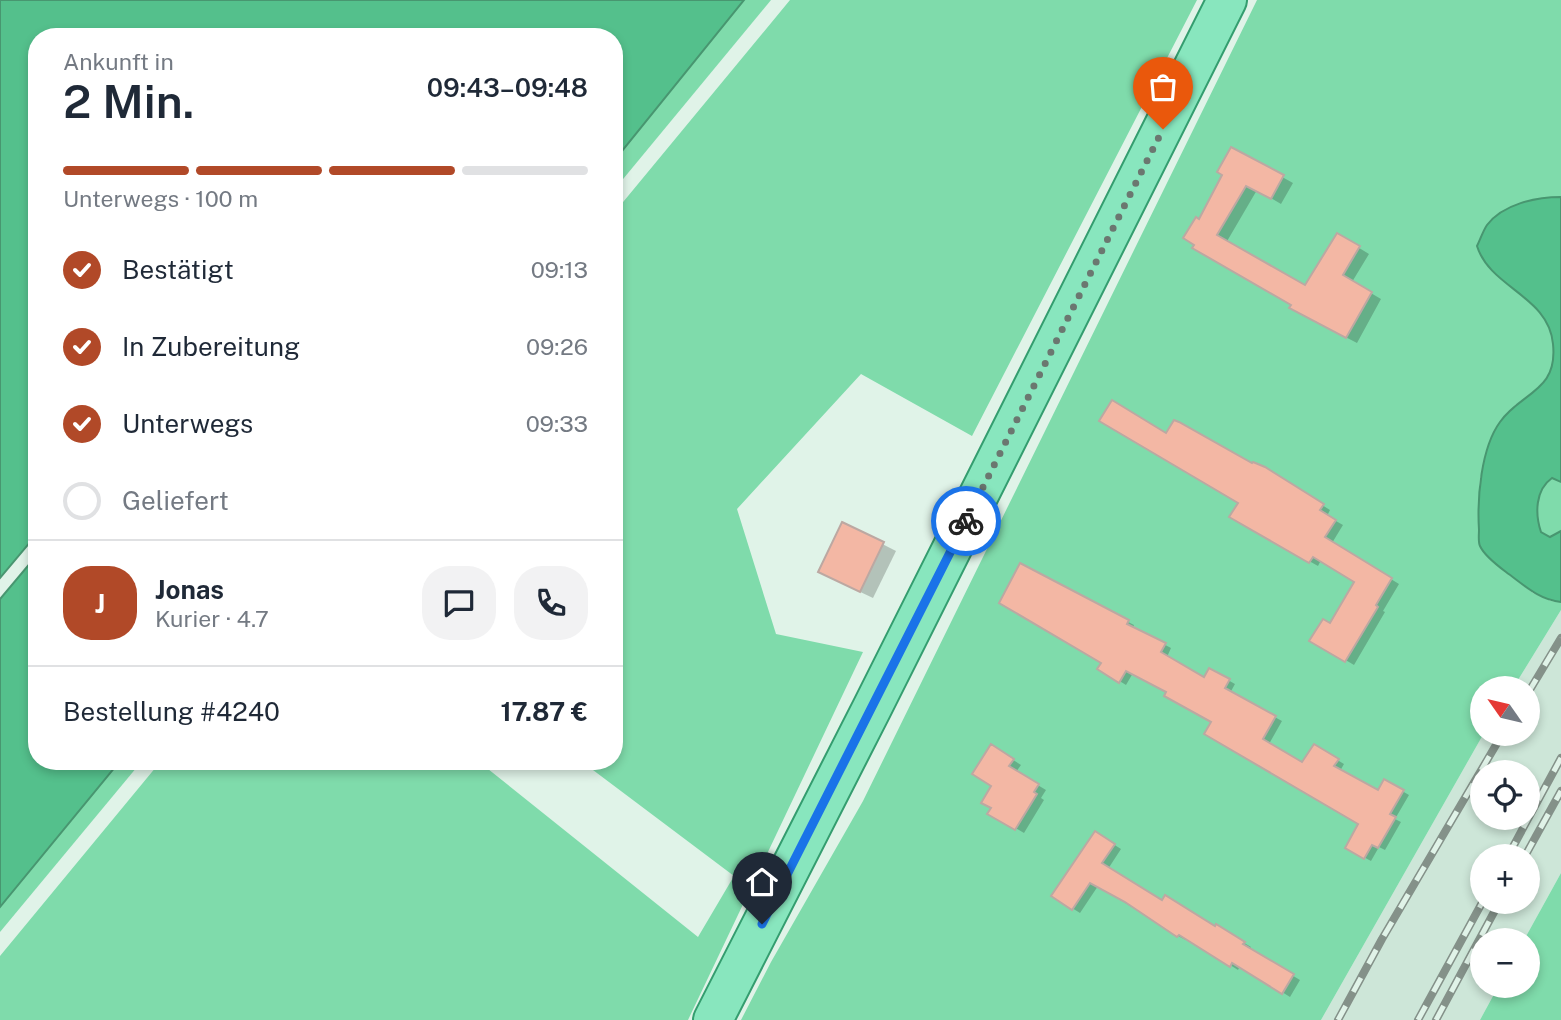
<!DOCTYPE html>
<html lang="de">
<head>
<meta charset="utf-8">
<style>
  :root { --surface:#fff; --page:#f2f2f3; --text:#1f2937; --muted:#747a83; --line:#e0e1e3; --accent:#b14928 }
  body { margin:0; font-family:"Public Sans",sans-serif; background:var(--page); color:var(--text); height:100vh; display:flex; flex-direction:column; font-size:26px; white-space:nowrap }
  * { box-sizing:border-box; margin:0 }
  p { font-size:23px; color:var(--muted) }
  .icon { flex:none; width:38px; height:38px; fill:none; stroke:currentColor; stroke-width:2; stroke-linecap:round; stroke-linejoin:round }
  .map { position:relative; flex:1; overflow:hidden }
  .side { position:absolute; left:28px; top:28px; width:595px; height:742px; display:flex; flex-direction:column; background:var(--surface); border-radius:28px; box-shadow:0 4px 10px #0003 }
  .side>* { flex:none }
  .needle { width:46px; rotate:304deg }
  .tools { position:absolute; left:1470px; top:676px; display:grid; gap:14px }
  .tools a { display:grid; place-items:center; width:70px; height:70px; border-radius:50%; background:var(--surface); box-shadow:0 4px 10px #0003; font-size:35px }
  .pin { position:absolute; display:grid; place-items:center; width:60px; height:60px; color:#fff; margin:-72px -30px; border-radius:50% 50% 50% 0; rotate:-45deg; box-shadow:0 0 7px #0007 }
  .pin .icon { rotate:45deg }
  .courier { position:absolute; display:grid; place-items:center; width:70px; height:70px; margin:-35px; border:5px solid #1a73e8; border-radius:50%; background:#fff; color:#222; box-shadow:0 2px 9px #0007 }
  .headline em { font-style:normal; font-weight:600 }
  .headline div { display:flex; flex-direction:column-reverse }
  .headline { display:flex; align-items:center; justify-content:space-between; height:119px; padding:0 35px }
  h1 { font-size:46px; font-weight:600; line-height:52px }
  .bar { display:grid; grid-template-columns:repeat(4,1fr); gap:10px 7px; align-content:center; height:84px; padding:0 35px }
  .bar i { height:9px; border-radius:5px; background:var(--line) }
  .bar .active { background:var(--accent) }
  .bar p { grid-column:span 4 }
  .line { display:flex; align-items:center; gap:18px; padding:0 35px; border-top:2px solid var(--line) }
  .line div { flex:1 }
  .round { display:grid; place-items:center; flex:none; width:74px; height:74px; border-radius:28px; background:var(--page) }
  ol { padding:0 35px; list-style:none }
  li { display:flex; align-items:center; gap:21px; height:77px }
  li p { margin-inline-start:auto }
  li .icon { padding:7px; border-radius:50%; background:var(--accent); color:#fff; stroke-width:4 }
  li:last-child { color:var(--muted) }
  li i { width:38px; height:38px; border:4px solid var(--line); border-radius:50% }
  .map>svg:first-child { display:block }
</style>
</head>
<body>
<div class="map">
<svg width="1561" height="1020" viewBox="0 0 1561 1020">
  <rect width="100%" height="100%" fill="#e0f3e8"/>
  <path fill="#cde6d8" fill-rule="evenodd" d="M1561 610V873L1524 940H1482V985H1499L1480 1020H1321L1484 733H1528V688H1513ZM1482 772H1528V817H1482ZM1482 856H1528V901H1482Z"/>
  <g fill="#7fdbab">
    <polygon points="744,0 771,0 614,190 614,161"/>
    <polygon points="790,0 1197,0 972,436 861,374 737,509 776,634 863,652 688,1020 0,1020 0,956 161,761 478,761 698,937 734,876 581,761 614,761 614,213"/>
    <polygon points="1257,0 1561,0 1561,197 1556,197 1520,293 1536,306 1549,323 1553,343 1553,368 1534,394 1515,405 1480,478 1478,521 1498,565 1533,593 1551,601 1561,602 1561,610 1513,688 1482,688 1484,733 1321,1020 741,1020 771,962 863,801"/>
    <path d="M1552 478 1561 482V531L1550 537 1541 532C1535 514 1535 491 1552 478Z"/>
    <polygon points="120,761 142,761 0,932 0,907"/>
    <polygon points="1561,873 1561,1020 1480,1020 1499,985 1528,985 1528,940 1524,940"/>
  </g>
  <g fill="#54c08c" stroke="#489670" stroke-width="2">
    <polygon points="0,0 744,0 614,161 614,37 37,37 37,534 0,578"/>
    <path d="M1561 197V482L1552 478C1535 490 1535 514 1541 532L1550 537 1561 531V602C1539 600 1524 585 1506 572 1498 566 1484 555 1480 546 1478 542 1479 534 1479 530 1477 498 1481 448 1500 422 1521 392 1558 392 1553 344 1549 296 1490 288 1477 246 1480 240 1483 231 1487 225 1503 204 1536 197 1561 197Z"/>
    <polygon points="37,555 37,761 120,761 0,907 0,599"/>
  </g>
  <g fill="#0003">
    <polygon points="1232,149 1293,183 1281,204 1257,190 1226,243 1305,288 1338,235 1369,254 1352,282 1381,299 1357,343 1301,314 1200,222 1224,174"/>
    <polygon points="1167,435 1264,469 1330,510 1327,516 1343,525 1332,543 1399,584 1383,611 1385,612 1354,665 1312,640 1331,625 1357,582 1321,560 1318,566 1231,517 1240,503"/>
    <polygon points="843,524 896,551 873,598 833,579"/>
    <polygon points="1021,566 1134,625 1133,628 1171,648 1167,657 1205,680 1210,670 1235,684 1230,693 1282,721 1269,744 1303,764 1314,746 1344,764 1340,771 1378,792 1385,781 1409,795 1395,819 1401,822 1385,850 1379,847 1371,861 1347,848 1361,823 1169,692 1133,673 1126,685 1100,669 1104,662"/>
    <polygon points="999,751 1021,765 1016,772 1046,790 1041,798 1044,800 1024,833 990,813 993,807 993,785"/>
    <polygon points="1102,837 1121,849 1108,869 1162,902 1224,931 1251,947 1250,950 1300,980 1290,997 1240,966 1238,970 1187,938 1186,940 1178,936 1098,886 1080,913 1053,896"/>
  </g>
  <g fill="#f3b7a4" stroke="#bca8a2" stroke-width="2">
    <polygon points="1231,147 1284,175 1271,199 1246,186 1217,235 1305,285 1337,233 1360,246 1343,275 1372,292 1346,338 1289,308 1291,305 1192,248 1194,245 1183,238 1196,217 1199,219 1222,175 1217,172"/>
    <polygon points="1112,400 1166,433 1174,420 1179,422 1252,463 1253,462 1265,467 1324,504 1320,510 1336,520 1325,537 1392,578 1376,605 1378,607 1345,662 1309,641 1323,619 1330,623 1354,582 1313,557 1309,563 1229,517 1238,503 1099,421"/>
    <polygon points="842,522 884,542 860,592 818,572"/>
    <polygon points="1020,563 1129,620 1127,624 1166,643 1161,652 1204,677 1209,668 1230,679 1225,688 1276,716 1263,739 1302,762 1314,744 1339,759 1334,766 1378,790 1384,779 1404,790 1390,814 1396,817 1378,848 1372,845 1364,859 1345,848 1358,824 1204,734 1211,722 1164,696 1166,692 1126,671 1119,683 1097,669 1101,663 999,603"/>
    <polygon points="991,744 1014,759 1009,766 1039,784 1034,792 1037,794 1015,830 987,814 991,808 981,803 991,786 972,774"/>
    <polygon points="1095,831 1115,844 1102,863 1162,900 1165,895 1215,926 1216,924 1245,942 1243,944 1294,974 1282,994 1232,963 1230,967 1179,935 1177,937 1125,902 1090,883 1072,910 1051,896"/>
  </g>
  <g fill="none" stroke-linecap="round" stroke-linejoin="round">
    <defs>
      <polyline id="primary" points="713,1020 872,708 1227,0"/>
    </defs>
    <use href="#primary" stroke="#349d6f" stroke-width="42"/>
    <use href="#primary" stroke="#88e6be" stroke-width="38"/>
    <defs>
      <g id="rail">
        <polyline points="1528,693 1561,638"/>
        <polyline points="1508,856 1561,758"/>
        <polyline points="1525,856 1561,791"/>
        <polyline points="1338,1020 1382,939 1503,733"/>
        <polyline points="1418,1020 1483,901"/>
        <polyline points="1436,1020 1500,901"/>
      </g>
    </defs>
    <use href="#rail" stroke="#849189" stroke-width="8"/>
    <use href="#rail" stroke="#e0f3e8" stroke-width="5" stroke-dasharray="16" stroke-linecap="butt"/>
  </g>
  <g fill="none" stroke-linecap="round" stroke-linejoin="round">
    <polyline stroke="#6b7770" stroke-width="7" stroke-dasharray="0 12.6" points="966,521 1163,129"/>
    <polyline stroke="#1a73e8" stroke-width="9" points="762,924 966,521"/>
  </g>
</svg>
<div class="tools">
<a><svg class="needle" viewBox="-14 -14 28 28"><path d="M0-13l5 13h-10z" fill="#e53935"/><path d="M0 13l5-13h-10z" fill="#747a83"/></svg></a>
<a><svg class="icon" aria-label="locate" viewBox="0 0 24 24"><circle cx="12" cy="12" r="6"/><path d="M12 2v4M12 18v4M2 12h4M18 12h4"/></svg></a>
<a>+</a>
<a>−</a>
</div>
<div class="pin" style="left:1163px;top:129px;background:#ea580c"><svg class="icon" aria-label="bag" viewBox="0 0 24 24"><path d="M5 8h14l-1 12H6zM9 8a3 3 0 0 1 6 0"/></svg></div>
<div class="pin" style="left:762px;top:924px;background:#1f2937"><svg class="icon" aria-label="home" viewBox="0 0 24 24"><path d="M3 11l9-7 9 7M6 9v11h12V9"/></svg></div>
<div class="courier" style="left:966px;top:521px"><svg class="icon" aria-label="bike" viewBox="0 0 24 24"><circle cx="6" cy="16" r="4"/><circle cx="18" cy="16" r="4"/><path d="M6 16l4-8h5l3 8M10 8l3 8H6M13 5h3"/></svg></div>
<section class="side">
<div class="headline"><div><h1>2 Min.</h1><p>Ankunft in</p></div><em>09:43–09:48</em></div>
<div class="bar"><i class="active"></i><i class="active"></i><i class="active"></i><i></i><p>Unterwegs · 100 m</p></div>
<ol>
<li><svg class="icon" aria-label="check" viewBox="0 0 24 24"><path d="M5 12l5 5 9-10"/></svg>Bestätigt<p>09:13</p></li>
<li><svg class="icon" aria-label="check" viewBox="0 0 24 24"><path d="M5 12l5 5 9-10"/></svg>In Zubereitung<p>09:26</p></li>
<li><svg class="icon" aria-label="check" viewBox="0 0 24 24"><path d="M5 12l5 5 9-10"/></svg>Unterwegs<p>09:33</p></li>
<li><i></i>Geliefert</li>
</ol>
<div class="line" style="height:126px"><b class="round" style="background:var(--accent);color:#fff">J</b><div><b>Jonas</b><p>Kurier · 4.7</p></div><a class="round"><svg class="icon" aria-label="chat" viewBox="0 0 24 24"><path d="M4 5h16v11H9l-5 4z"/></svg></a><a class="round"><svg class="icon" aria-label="phone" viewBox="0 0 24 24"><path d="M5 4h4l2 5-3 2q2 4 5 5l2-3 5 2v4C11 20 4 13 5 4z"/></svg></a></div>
<div class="line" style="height:91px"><div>Bestellung #4240</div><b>17.87 €</b></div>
</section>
</div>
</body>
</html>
